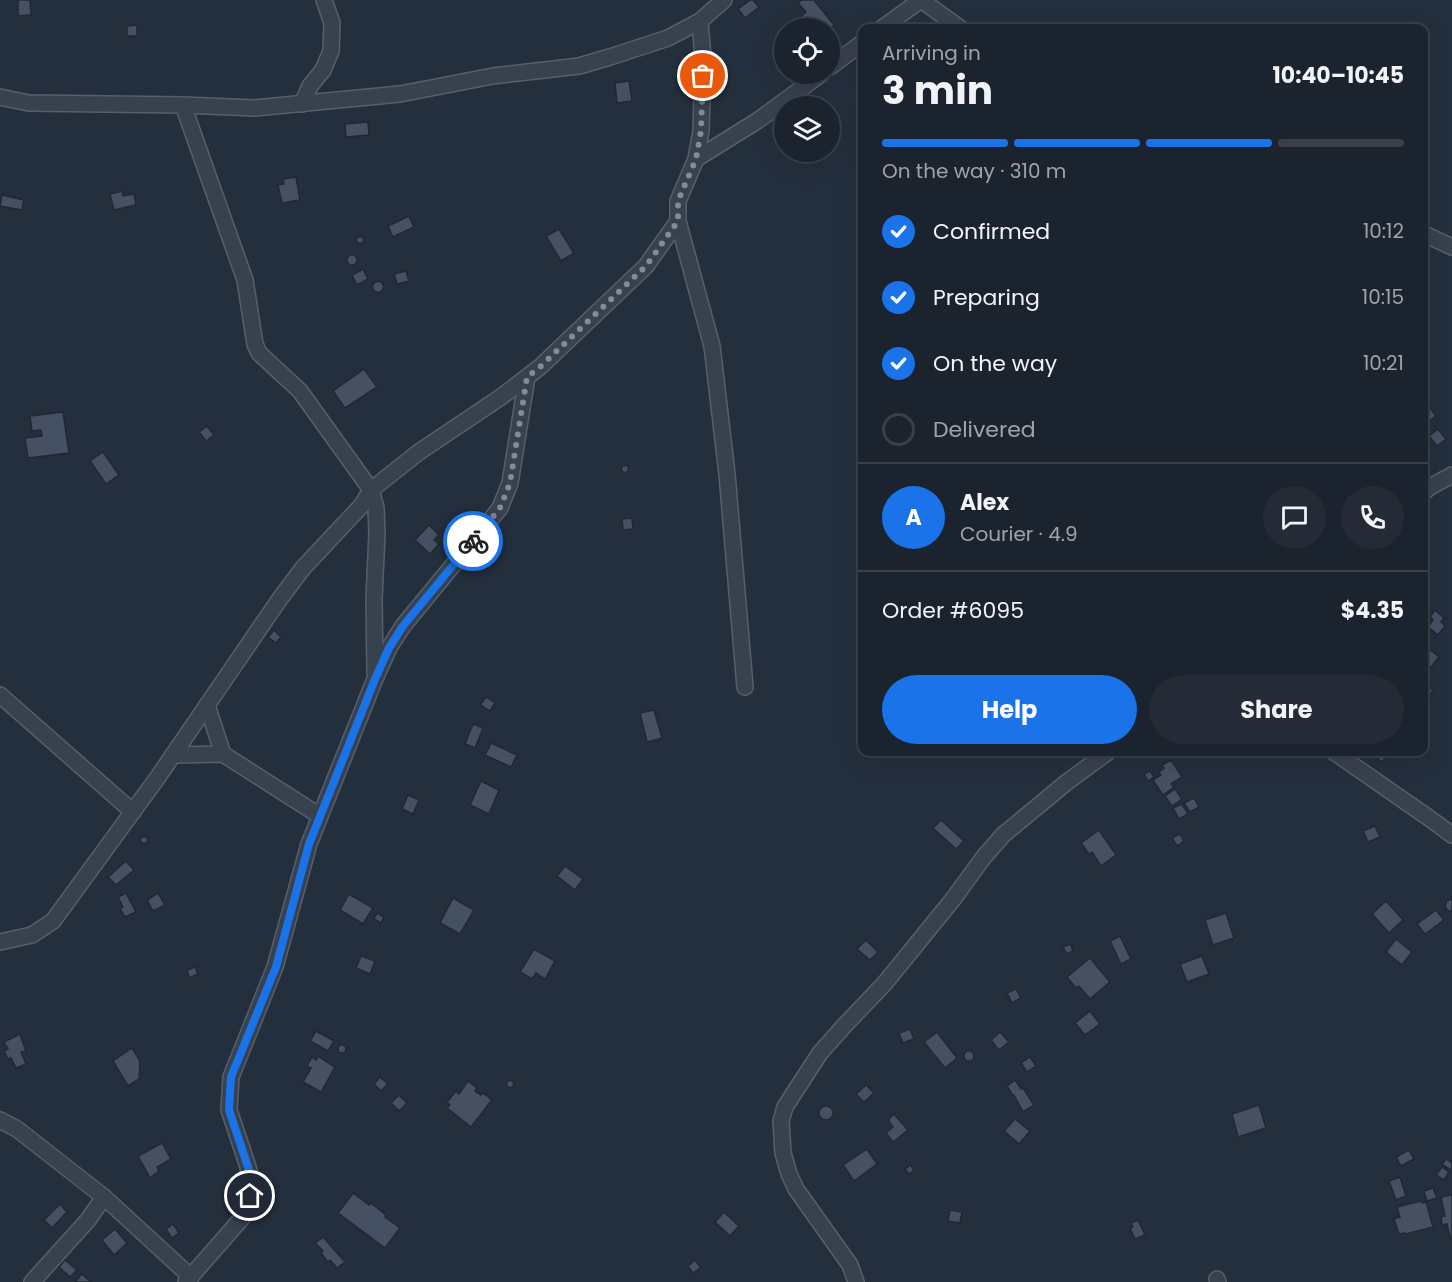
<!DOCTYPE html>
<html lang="en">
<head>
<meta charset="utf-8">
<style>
  :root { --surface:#1b232e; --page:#242b36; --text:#f1f3f6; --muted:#a0a4aa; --line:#39404a; --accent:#1a73e8 }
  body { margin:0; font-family:Poppins,sans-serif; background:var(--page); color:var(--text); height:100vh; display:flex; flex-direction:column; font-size:22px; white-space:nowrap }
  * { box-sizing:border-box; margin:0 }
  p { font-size:20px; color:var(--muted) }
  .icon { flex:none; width:33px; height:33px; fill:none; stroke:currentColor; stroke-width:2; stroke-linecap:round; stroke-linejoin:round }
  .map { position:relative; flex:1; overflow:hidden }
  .panel { position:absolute; left:858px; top:24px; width:570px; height:732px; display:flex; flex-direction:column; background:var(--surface); border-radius:12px; box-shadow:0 6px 24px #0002,0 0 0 2px var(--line) }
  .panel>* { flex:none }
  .fabs { position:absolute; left:774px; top:18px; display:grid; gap:12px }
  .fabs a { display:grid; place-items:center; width:66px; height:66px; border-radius:50%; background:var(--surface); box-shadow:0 6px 24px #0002,0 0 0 2px var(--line); font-size:30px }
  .pin { position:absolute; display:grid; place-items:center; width:51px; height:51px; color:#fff; margin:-26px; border:3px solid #fff; border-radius:50%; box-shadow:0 2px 6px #0007 }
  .courier { position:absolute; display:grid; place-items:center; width:60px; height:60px; margin:-30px; border:4px solid #1a73e8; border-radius:50%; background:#fff; color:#222; box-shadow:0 2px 8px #0007 }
  .summary em { font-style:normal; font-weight:700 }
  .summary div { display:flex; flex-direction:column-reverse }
  .summary { display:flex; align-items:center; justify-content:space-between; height:102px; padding:0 24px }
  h1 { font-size:39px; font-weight:700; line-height:45px }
  .bar { display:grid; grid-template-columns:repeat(4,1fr); gap:9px 6px; align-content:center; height:72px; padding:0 24px }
  .bar i { height:8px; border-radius:4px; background:var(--line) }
  .bar .current { background:var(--accent) }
  .bar p { grid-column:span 4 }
  .line { display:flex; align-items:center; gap:15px; padding:0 24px; border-top:2px solid var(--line) }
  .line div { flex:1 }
  .round { display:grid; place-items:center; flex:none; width:63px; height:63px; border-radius:32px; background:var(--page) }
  ol { padding:0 24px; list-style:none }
  li { display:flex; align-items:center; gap:18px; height:66px }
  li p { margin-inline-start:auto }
  li .icon { padding:6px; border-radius:50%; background:var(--accent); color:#fff; stroke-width:4 }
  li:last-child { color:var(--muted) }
  li i { width:33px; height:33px; border:3px solid var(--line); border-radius:50% }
  .action { display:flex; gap:12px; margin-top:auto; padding:12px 24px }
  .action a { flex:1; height:69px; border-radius:36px; background:var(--accent); color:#fff; font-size:24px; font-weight:700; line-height:69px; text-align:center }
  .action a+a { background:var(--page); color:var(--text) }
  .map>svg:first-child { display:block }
</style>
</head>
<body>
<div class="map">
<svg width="1452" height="1282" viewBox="0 0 1452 1282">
  <rect width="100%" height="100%" fill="#242f3e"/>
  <g fill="#455162" stroke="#1f2835" stroke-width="1.5">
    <polygon points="18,0 30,0 31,15 18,16"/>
    <polygon points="750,0 753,0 759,7 745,18 738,9"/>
    <polygon points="802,0 814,0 834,25 830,29 805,28 798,19 806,12 798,3"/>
    <polygon points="137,25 137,36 127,36 127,26"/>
    <polygon points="629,81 632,101 617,103 615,83"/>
    <polygon points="368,122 369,135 346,137 345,124"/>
    <polygon points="296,177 300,200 282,203 278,185 284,184 283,179"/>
    <polygon points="122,191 123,196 134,194 136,205 114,210 110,194"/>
    <polygon points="2,195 24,200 22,210 0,206"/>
    <polygon points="409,216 414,227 393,237 388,226"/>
    <polygon points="559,229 574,253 561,261 546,236"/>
    <circle cx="360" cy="240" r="3.5"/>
    <circle cx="352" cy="260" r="5"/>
    <polygon points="363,269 368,279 357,285 352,275"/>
    <polygon points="406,271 409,281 397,284 394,274"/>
    <circle cx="378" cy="287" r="5.5"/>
    <polygon points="364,369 377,387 345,408 333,391"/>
    <polygon points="1424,399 1436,416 1426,423 1424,420"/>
    <polygon points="63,412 69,453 28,458 25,438 42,436 41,430 32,431 30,416"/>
    <polygon points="207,426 214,435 206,441 199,432"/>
    <polygon points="1438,429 1446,439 1437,446 1429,436"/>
    <polygon points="103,452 119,475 106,484 90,461"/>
    <circle cx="625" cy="469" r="3.5"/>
    <polygon points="632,518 633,529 623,530 622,519"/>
    <polygon points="429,525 439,535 434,540 439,544 430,554 415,540"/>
    <polygon points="1435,610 1444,618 1441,622 1445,626 1438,635 1428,627 1433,620 1430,617"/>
    <polygon points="274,630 281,637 276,643 268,637"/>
    <polygon points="1424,645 1439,657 1427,672 1424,669"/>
    <polygon points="1424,684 1433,690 1424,705"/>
    <polygon points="486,697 495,703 490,711 480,705"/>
    <polygon points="654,710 662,738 647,742 640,713"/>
    <polygon points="473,724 483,728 475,748 465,744"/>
    <polygon points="491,743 517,755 511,767 485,755"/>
    <polygon points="1351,752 1365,752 1360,759"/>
    <polygon points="1373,752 1388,752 1391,754 1381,762"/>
    <polygon points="1171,760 1182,777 1171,784 1174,787 1163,795 1153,780 1161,775 1159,772 1164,768 1162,765"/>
    <polygon points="1150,771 1154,777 1148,781 1144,774"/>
    <polygon points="481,781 499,790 489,814 470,805"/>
    <polygon points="1175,789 1182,799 1172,806 1165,796"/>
    <polygon points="408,795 419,800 413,814 402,809"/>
    <polygon points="1194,798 1199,807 1190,812 1184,803"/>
    <polygon points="1182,804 1188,814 1179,819 1173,808"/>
    <polygon points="941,820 964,841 956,849 933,828"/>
    <polygon points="1375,826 1380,837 1368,842 1363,831"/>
    <polygon points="1099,830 1116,855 1101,866 1092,852 1089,854 1081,843"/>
    <polygon points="1180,834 1184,841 1177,846 1172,838"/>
    <circle cx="144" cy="840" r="3.5"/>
    <polygon points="126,861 134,870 116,885 108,877"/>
    <polygon points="565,866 583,879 575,890 557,876"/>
    <polygon points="126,893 136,912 125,917 120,909 123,907 118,897"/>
    <polygon points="158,893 165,905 153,911 147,900"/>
    <polygon points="349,894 373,908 363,924 340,910"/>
    <polygon points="453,898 474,910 460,934 440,923"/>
    <polygon points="1451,899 1452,899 1452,912 1447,910 1445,906 1447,901"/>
    <polygon points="1386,901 1403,920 1389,933 1372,914"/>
    <polygon points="1436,910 1444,920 1425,934 1417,924"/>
    <polygon points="377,913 384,917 381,923 374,919"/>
    <polygon points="1226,913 1234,938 1213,945 1205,920"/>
    <polygon points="1120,936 1131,959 1121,964 1110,941"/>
    <polygon points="1396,939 1412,952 1402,965 1386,952"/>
    <polygon points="866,940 878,952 870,960 857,949"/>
    <polygon points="1070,944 1073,951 1067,954 1063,947"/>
    <polygon points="534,949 555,961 545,979 536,973 532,979 520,972"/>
    <polygon points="361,956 375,961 370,974 356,968"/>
    <polygon points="1202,956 1209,974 1187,982 1180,964"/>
    <polygon points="1090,958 1110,982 1090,999 1079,986 1076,988 1067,977"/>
    <polygon points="195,967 198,974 189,978 187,970"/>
    <polygon points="1016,989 1021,998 1012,1003 1007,993"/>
    <polygon points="1090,1011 1100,1024 1085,1035 1075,1023"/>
    <polygon points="910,1029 914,1039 903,1043 899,1033"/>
    <polygon points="316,1031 334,1041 328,1051 310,1041"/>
    <polygon points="937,1032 957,1058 945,1068 924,1042"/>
    <polygon points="1000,1032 1009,1042 999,1050 991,1040"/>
    <polygon points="20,1034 26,1051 21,1052 26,1064 16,1068 11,1058 8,1059 4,1051 8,1049 4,1042"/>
    <circle cx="342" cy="1049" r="4"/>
    <polygon points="132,1048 140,1061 139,1079 128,1086 113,1061"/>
    <circle cx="969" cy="1056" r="5"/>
    <polygon points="318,1056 335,1067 321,1092 303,1082 311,1068 307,1066 312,1057 316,1060"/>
    <polygon points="1030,1057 1036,1066 1027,1072 1021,1063"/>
    <polygon points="380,1077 388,1084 381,1091 374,1084"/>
    <polygon points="1015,1080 1021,1089 1023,1088 1034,1105 1023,1112 1014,1095 1013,1096 1007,1086"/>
    <circle cx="510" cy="1084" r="3.5"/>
    <polygon points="468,1081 477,1088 475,1091 481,1095 483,1093 492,1100 471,1127 447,1108 450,1105 447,1102 456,1091 459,1094"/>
    <polygon points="866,1085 874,1093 864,1102 856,1094"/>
    <polygon points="399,1095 407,1103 399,1111 391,1103"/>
    <polygon points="1259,1105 1266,1128 1238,1137 1232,1114"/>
    <circle cx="826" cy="1113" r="7"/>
    <polygon points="894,1114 908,1130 893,1142 886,1133 893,1127 888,1120"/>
    <polygon points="1015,1119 1030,1131 1019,1144 1004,1131"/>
    <polygon points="162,1143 171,1159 157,1167 159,1171 150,1178 138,1156"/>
    <polygon points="867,1149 877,1164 854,1181 843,1165"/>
    <polygon points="1409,1150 1414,1159 1401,1166 1396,1157"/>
    <polygon points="1446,1159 1452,1163 1451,1170 1442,1164"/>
    <polygon points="911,1165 914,1171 909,1174 905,1169"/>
    <polygon points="1442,1167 1449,1172 1444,1180 1436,1175"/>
    <polygon points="1400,1177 1406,1196 1396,1200 1389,1181"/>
    <polygon points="1433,1188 1437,1198 1427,1201 1424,1191"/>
    <polygon points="353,1193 369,1205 371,1203 386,1215 385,1217 400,1228 385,1248 338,1213"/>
    <polygon points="1452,1195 1452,1236 1450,1237 1447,1224 1442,1225 1441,1217 1445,1216 1441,1197"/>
    <polygon points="1421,1201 1422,1203 1426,1202 1433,1227 1406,1234 1405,1233 1399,1234 1394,1219 1400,1217 1397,1207"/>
    <polygon points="60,1204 67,1212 52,1228 44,1220"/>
    <polygon points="950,1210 962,1212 960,1223 948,1221"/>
    <polygon points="724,1212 739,1226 730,1236 715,1222"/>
    <polygon points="1138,1220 1145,1235 1135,1239 1130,1228 1133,1227 1131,1223"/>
    <polygon points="173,1224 179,1233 172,1238 166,1229"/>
    <polygon points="115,1229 127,1243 114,1255 102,1240"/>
    <polygon points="323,1237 345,1262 337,1268 330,1260 328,1262 321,1253 323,1251 315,1243"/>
    <polygon points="65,1260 77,1270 70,1277 59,1267"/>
    <polygon points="695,1260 701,1268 693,1273 688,1266"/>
    <polygon points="82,1274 91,1282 75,1282"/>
  </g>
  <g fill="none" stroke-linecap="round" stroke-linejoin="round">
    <defs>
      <g id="street">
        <polyline points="724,0 700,21 703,58 701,131 696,159 678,201 678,221 712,346 727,474 745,687"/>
        <polyline points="882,28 921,0 960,28"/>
        <polyline points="830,67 862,43"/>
        <polyline points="0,97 29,103 183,105 254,108 400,94 493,76 579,66 610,57 668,38 700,21"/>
        <polyline points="302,104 310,86 323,70 331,51 332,23 324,0"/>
        <polyline points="183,105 245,280 255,344 259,353 300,391 371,490 376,508 377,533 374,599 375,673"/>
        <polyline points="696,159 757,121 821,74"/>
        <polyline points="1424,234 1452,247"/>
        <polyline points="1424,492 1430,487 1452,475"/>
        <polyline points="0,695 133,812"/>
        <polyline points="207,705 223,754"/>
        <polyline points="1334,752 1429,818 1452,835"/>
        <polyline points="173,755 223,754 320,816"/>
        <polyline points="0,942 32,935 53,921 158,777 279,600 303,568 362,505 371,490 419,452 501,397 540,367 646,266 678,221"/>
        <polyline points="0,1120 17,1129 104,1197 191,1277"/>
        <polyline points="1217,1279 1218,1282"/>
        <polyline points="32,1282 88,1220 104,1197"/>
        <polyline points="186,1282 242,1218 250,1196 249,1170 229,1110 231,1077 275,967 309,844 375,679 389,648 403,626 500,508 510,483 527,377"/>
        <polyline points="856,1282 850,1265 796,1189 789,1174 783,1153 781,1121 785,1107 820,1053 844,1026 885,983 954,898 983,858 1003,835 1067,782 1108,752"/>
      </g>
    </defs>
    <use href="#street" stroke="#565f6c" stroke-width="18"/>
    <use href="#street" stroke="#38414e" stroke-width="15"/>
  </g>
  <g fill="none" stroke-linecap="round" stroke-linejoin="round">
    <polyline stroke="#828b98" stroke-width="6" stroke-dasharray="0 10.8" points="473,541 500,508 510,483 527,377 540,367 646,266 678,221 678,201 696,159 701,131 703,76"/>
    <polyline stroke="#1a73e8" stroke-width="8" points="250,1196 249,1170 229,1110 231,1077 276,967 309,844 375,679 389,648 403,626 473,541"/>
  </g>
</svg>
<div class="fabs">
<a><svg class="icon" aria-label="locate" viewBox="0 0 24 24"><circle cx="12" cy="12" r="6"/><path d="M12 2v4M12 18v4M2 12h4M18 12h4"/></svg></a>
<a><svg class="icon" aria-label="layers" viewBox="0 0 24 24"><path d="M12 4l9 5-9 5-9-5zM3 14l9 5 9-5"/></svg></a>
</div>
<div class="pin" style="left:703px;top:76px;background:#ea580c"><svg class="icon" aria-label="bag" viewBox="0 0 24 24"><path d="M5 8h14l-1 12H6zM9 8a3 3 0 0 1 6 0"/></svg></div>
<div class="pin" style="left:250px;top:1196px;background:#1f2937"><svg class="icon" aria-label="home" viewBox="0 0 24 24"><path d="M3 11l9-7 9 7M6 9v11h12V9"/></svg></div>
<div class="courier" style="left:473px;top:541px"><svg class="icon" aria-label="bike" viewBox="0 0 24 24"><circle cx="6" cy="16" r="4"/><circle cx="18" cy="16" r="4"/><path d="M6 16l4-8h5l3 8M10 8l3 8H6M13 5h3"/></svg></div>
<section class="panel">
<div class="summary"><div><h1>3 min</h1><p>Arriving in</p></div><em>10:40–10:45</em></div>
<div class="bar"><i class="current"></i><i class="current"></i><i class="current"></i><i></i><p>On the way · 310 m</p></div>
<ol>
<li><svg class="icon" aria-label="check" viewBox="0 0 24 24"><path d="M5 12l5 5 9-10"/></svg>Confirmed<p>10:12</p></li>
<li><svg class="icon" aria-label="check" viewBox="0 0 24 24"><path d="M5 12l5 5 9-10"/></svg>Preparing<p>10:15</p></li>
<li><svg class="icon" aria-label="check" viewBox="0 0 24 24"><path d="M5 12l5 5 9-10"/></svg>On the way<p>10:21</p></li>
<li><i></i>Delivered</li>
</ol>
<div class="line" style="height:108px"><b class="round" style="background:var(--accent);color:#fff">A</b><div><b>Alex</b><p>Courier · 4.9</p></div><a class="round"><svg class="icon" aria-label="chat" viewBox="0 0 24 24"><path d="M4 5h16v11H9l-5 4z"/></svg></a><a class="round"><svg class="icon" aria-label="phone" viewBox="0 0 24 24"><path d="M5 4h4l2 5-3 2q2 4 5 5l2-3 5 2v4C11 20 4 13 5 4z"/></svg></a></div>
<div class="line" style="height:78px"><div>Order #6095</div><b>$4.35</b></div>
<div class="action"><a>Help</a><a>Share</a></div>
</section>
</div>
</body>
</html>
